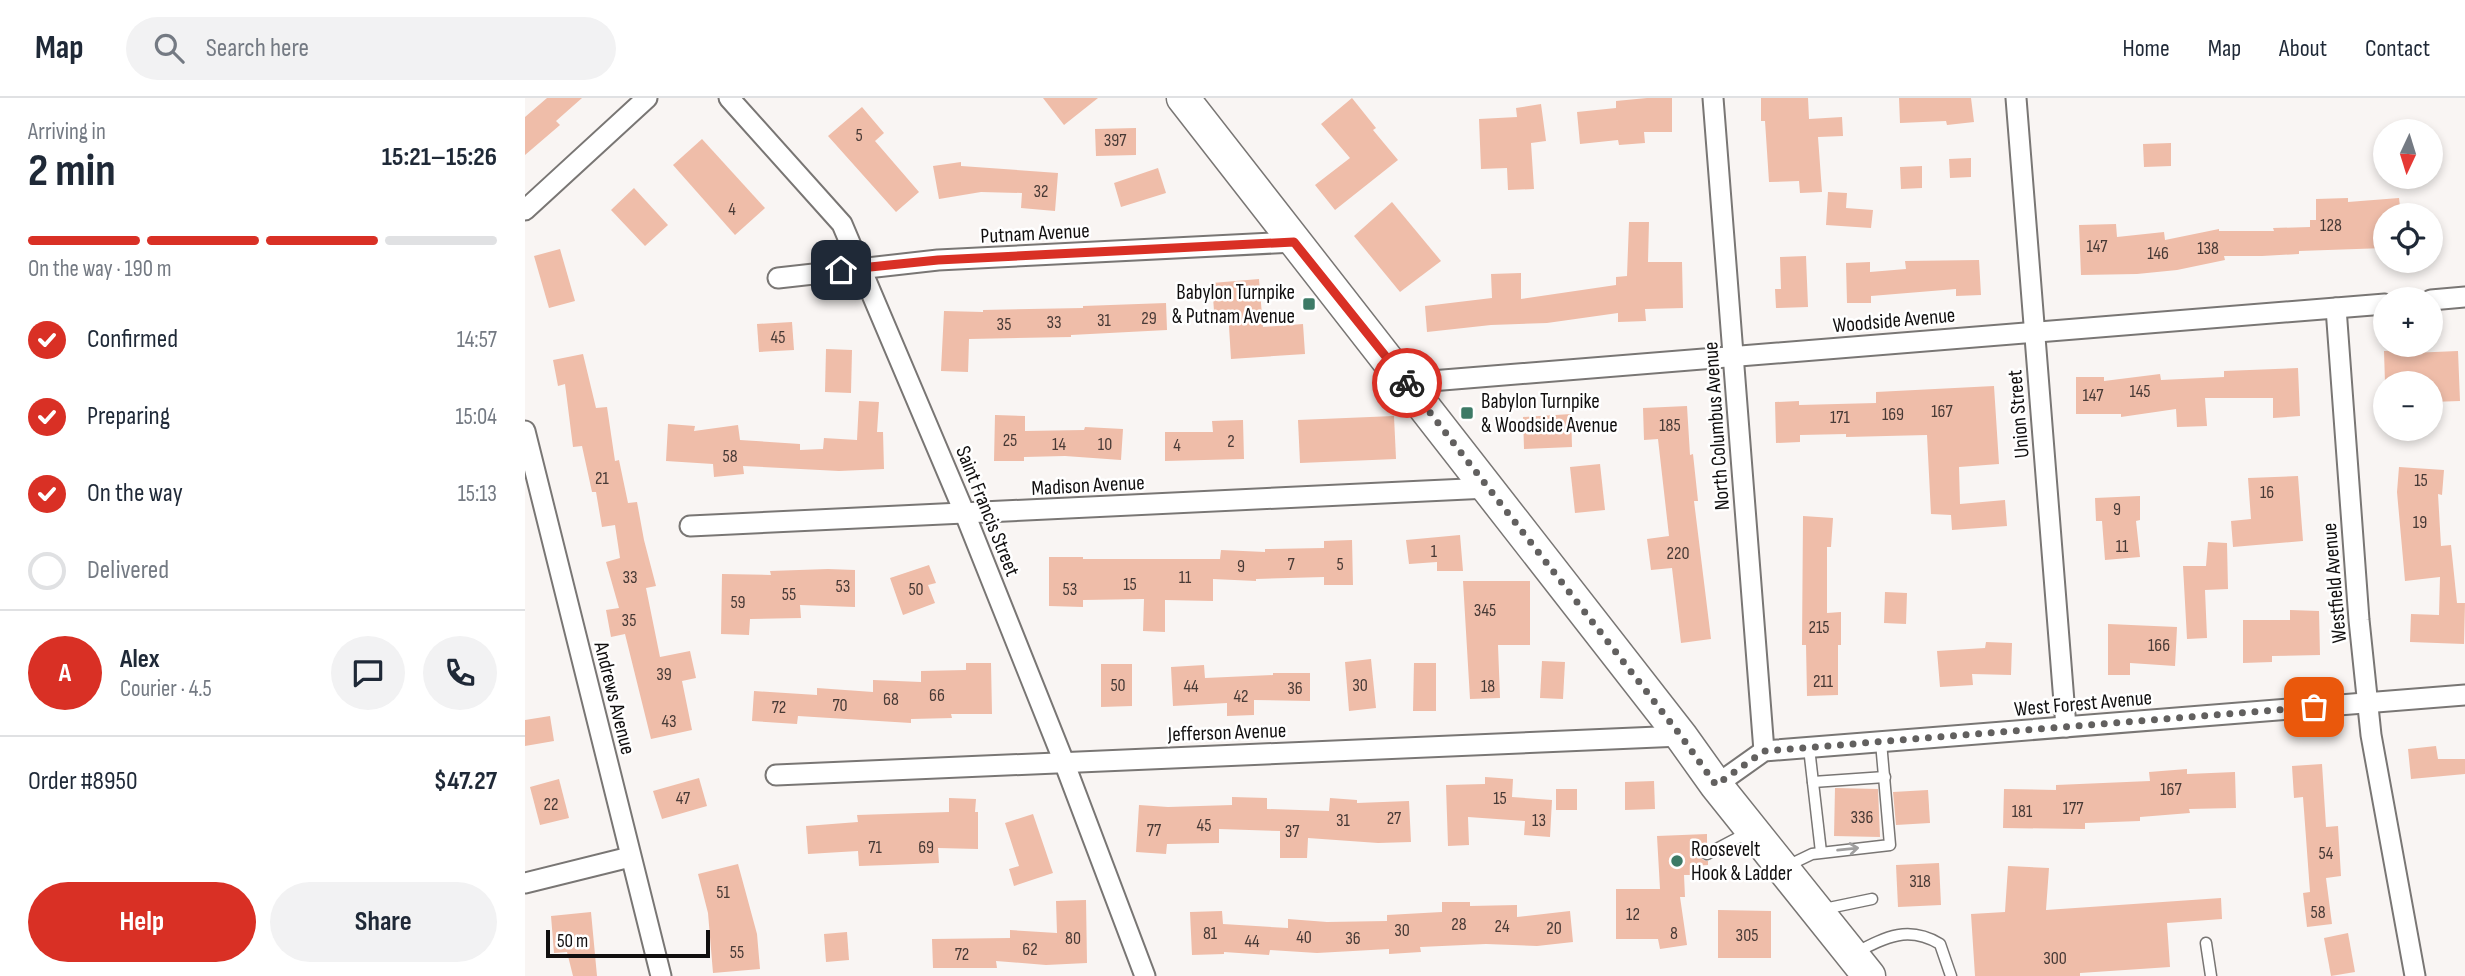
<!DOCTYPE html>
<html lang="en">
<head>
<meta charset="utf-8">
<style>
  :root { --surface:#fff; --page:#f2f2f3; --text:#1f2937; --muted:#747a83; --line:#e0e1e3; --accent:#d93025 }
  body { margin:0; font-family:"Sofia Sans Condensed",sans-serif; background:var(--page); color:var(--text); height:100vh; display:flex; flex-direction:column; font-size:26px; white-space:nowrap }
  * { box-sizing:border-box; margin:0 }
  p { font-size:23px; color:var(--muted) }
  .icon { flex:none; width:38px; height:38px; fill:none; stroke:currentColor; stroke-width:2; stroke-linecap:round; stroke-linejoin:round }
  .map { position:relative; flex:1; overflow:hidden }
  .side { display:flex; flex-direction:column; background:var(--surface); width:525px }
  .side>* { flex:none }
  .needle { width:46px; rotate:184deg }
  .controls { position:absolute; left:1848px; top:21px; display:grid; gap:14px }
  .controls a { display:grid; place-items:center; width:70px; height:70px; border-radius:50%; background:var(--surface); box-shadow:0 4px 10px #0003; font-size:35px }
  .scale { position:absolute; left:21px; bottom:18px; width:164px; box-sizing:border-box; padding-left:7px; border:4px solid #110f0f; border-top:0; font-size:19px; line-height:24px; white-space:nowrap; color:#110f0f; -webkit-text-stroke:5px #fff; paint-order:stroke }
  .pin { position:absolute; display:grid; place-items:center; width:60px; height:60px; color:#fff; margin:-30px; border-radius:14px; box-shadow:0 4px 10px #0006 }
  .courier { position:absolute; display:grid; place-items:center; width:70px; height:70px; margin:-35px; border:5px solid #d93025; border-radius:50%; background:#fff; color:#222; box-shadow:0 2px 9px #0007 }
  .headline em { font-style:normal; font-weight:700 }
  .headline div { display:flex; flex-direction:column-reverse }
  .headline { display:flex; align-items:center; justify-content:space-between; height:119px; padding:0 28px }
  h1 { font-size:46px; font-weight:700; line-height:52px }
  .bar { display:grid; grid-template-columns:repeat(4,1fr); gap:10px 7px; align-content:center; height:84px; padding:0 28px }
  .bar i { height:9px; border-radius:5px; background:var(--line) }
  .bar .active { background:var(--accent) }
  .bar p { grid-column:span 4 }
  .line { display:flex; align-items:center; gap:18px; padding:0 28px; border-top:2px solid var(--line) }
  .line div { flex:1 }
  .round { display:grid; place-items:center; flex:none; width:74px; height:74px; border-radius:37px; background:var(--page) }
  ol { padding:0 28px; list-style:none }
  li { display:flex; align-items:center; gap:21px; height:77px }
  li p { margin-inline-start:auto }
  li .icon { padding:7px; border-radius:50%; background:var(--accent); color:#fff; stroke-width:4 }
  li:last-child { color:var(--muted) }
  li i { width:38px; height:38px; border:4px solid var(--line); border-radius:50% }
  .primary-button { display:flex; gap:14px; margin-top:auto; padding:14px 28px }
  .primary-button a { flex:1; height:80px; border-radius:42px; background:var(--accent); color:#fff; font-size:28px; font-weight:700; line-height:80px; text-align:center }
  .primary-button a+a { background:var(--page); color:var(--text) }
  header { display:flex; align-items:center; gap:42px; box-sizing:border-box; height:98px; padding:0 35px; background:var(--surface); border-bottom:2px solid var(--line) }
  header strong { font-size:33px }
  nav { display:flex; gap:38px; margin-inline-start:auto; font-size:24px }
  .search { width:490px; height:63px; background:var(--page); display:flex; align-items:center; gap:18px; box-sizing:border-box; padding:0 24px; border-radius:38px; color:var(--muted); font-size:26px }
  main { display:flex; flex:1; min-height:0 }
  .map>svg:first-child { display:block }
</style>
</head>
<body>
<header>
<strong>Map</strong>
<div class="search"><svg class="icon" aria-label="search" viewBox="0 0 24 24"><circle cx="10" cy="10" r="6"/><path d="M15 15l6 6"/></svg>Search here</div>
<nav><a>Home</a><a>Map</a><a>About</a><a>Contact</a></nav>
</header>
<main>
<section class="side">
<div class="headline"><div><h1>2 min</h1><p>Arriving in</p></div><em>15:21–15:26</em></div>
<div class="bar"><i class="active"></i><i class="active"></i><i class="active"></i><i></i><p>On the way · 190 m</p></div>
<ol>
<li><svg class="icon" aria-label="check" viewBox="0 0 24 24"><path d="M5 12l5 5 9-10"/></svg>Confirmed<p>14:57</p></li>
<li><svg class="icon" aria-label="check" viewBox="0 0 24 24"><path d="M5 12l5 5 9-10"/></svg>Preparing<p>15:04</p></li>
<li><svg class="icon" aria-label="check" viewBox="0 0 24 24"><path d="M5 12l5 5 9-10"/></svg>On the way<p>15:13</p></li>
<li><i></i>Delivered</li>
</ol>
<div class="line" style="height:126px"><b class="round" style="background:var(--accent);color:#fff">A</b><div><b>Alex</b><p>Courier · 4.5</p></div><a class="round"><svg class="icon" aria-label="chat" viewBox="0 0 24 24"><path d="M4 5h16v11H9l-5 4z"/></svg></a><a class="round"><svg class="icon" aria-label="phone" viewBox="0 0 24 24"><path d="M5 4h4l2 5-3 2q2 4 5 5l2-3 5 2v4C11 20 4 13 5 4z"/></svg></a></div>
<div class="line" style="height:91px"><div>Order #8950</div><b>$47.27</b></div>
<div class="primary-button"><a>Help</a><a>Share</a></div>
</section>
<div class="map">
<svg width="1940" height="878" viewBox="0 0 1940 878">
  <rect width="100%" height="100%" fill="#f9f5f3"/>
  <g fill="#efbda9">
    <polygon points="22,0 57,0 31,23 35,27 0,57 0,19"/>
    <polygon points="518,0 573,0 539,27"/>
    <polygon points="827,0 851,30 848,32 873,62 810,112 790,87 825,60 796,26"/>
    <polygon points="1122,0 1147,0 1147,34 1119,34 1120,45 1094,47 1093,42 1055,46 1052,14 1091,10 1091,3"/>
    <polygon points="1236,0 1283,0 1284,21 1317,19 1318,38 1293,39 1297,94 1275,95 1274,83 1244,84 1240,23 1236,23"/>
    <polygon points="1374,0 1446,0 1449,24 1422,27 1421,23 1375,25"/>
    <polygon points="1016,6 1021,43 1006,45 1009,91 983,92 982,70 956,71 954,21 992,19 991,10"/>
    <polygon points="337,9 359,35 350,43 394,94 371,114 303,38"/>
    <polygon points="611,30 611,57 571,58 570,31"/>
    <polygon points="177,41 240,110 210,137 148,67"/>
    <polygon points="1646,45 1646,68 1619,69 1618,46"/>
    <polygon points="1446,60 1446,79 1425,80 1424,61"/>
    <polygon points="436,64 436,68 533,75 530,113 496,110 497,95 456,94 414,101 408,68"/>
    <polygon points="1397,68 1397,90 1376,91 1375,69"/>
    <polygon points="633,70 641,95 596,109 589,85"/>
    <polygon points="109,90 143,127 120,148 86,112"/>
    <polygon points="1303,94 1322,95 1321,110 1348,112 1346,130 1301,127"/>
    <polygon points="1823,100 1823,104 1874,100 1876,117 1860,117 1860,150 1774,153 1774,156 1737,158 1699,158 1700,162 1652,172 1612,176 1556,177 1554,127 1591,126 1592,139 1639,134 1640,142 1694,131 1694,133 1749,133 1748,130 1785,129 1785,122 1791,122 1791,101"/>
    <polygon points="867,104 916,163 875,194 829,138"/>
    <polygon points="1104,124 1124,124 1123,164 1157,164 1158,210 1120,211 1121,223 1093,224 1093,215 1022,225 966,227 902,234 900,208 967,200 966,176 996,175 996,201 1091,187 1091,179 1102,178"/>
    <polygon points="35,151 50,203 24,210 9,158"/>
    <polygon points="1281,158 1283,209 1251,210 1250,191 1256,191 1255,159"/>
    <polygon points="1454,162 1456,197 1431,198 1431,191 1346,198 1346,205 1322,205 1321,165 1345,164 1345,174 1381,171 1380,163"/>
    <polygon points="734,181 738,229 778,226 780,256 706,261 703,212 689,213 687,185"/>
    <polygon points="641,205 642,232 546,237 546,239 444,241 443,274 416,273 419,213 458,214 458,212 558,210 558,208"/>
    <polygon points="267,224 269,252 234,254 232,226"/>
    <polygon points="301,251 327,252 326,295 300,294"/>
    <polygon points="1886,252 1886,255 1933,253 1935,303 1906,304 1906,285 1860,285 1859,253"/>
    <polygon points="58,256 71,310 82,309 90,363 94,362 103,405 112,404 119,442 131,488 121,490 135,559 165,553 171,580 157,583 167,632 126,641 100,536 86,539 81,512 94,510 81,464 95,460 90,427 77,429 71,394 67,394 57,348 48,349 40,286 33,288 28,262"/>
    <polygon points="1773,270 1775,318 1748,320 1748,300 1680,300 1682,328 1652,329 1651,311 1596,319 1596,316 1551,316 1551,279 1579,279 1579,283 1635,276 1636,282 1699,279 1699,273"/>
    <polygon points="1469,288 1474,366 1434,369 1435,406 1480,402 1482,428 1427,432 1426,417 1406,416 1402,337 1321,339 1321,336 1275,337 1275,344 1251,345 1250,304 1274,303 1274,307 1351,305 1351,294"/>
    <polygon points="334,303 354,304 352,334 358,334 359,371 314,373 218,368 219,376 189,379 188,366 141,363 143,326 170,328 169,333 213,327 215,342 275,346 275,352 298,351 299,340 332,342"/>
    <polygon points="1162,308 1165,357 1168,356 1173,403 1169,403 1186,541 1156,545 1147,470 1126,472 1122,441 1144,438 1133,341 1119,342 1118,310"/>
    <polygon points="1046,316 1047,349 999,351 998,319"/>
    <polygon points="470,317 500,318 500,333 559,332 560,329 598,331 596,362 540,358 499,359 499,363 469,363"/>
    <polygon points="869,318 871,361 775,365 773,322"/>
    <polygon points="718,322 719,361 640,363 640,334 688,334 687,323"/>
    <polygon points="1075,366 1080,412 1050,415 1045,369"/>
    <polygon points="1874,369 1919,372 1917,397 1913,396 1916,448 1926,447 1932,505 1940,505 1939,546 1885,544 1886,516 1914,517 1915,479 1880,483 1872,394"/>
    <polygon points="1773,378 1778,443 1708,449 1706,423 1726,421 1723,380"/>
    <polygon points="1615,398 1615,422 1611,423 1615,459 1580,462 1577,423 1571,423 1570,400"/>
    <polygon points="1278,418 1308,420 1306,449 1302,449 1302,515 1316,514 1316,547 1313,547 1313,597 1282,598 1281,547 1277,547"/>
    <polygon points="935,437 938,473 912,473 912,464 884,466 881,442"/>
    <polygon points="827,442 828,487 799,487 799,479 731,481 731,483 688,481 688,503 640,502 640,534 618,533 619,501 558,502 558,509 524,508 524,459 558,459 558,461 695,461 696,452 740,454 740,451 799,450 799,443"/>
    <polygon points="1683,444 1702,445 1703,491 1680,492 1682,540 1662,541 1658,468 1681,468"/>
    <polygon points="404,467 411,485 403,487 410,505 378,517 365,480"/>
    <polygon points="303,471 330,472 330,509 275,507 276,520 225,521 224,537 196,536 197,476 246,477 245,473"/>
    <polygon points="938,483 1005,483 1005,547 973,547 975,600 945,601"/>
    <polygon points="1360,494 1382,495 1381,526 1359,525"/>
    <polygon points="1765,512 1794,513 1795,557 1747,558 1747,564 1718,565 1718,522 1765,522"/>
    <polygon points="1583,526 1652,529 1650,568 1605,565 1605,577 1583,577"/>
    <polygon points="1461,544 1487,545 1486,577 1447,576 1448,587 1415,589 1412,553 1460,550"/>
    <polygon points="846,561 851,610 824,613 820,564"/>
    <polygon points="1017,563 1040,564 1038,601 1015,600"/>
    <polygon points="441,565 466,565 467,616 426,616 427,620 386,621 386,625 273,618 272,626 227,623 229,593 292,597 292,590 348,594 348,582 396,584 396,573 441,572"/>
    <polygon points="889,565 911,565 911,613 888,613"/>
    <polygon points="576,566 607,566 607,608 576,609"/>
    <polygon points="679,567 680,580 748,577 748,575 785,575 785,603 729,602 729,617 702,618 702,605 648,608 646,569"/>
    <polygon points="25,618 29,643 0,648 0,622"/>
    <polygon points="1911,648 1913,661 1940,661 1940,676 1886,681 1883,651"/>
    <polygon points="1797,666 1801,729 1813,728 1816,778 1801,780 1807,826 1782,829 1778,795 1785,794 1778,699 1769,700 1767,668"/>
    <polygon points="1662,671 1662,676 1710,674 1711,710 1664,711 1665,715 1615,719 1615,723 1560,725 1560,731 1478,730 1479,691 1531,692 1531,687 1625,683 1624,674"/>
    <polygon points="960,679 988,681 987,699 1027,702 1025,739 999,737 1000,723 943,719 944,747 923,748 921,687 960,686"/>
    <polygon points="174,680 182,708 137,721 128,693"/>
    <polygon points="34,681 44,720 15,727 5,689"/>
    <polygon points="1129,683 1130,711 1100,712 1100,684"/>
    <polygon points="1310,690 1353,691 1355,739 1309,738"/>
    <rect x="1031" y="691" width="21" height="21"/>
    <polygon points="1403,692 1405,725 1371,727 1368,694"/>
    <polygon points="707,699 742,700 742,711 804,713 805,700 832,702 832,705 884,703 886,744 853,745 783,740 782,760 755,760 755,733 694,731 694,745 642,746 641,756 611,754 614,707 643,709 707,707"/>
    <polygon points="424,700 451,701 450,714 453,714 453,751 413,750 414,765 363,767 334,768 333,753 283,756 281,728 333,724 332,717 424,714"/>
    <polygon points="508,716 528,775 489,788 484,771 494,768 480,725"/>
    <polygon points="1182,736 1182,747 1176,752 1175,756 1178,762 1183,763 1183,767 1166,768 1166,777 1159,777 1160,799 1155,799 1162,847 1135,851 1133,841 1091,841 1091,791 1135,791 1132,738"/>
    <polygon points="1414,765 1416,807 1373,809 1371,767"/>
    <polygon points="213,766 232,836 235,871 188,875 183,815 173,776"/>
    <polygon points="1483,768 1524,770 1521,812 1696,800 1697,821 1642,825 1645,869 1555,875 1555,878 1450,878 1446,816 1480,814"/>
    <polygon points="561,802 562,865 521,867 471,863 472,870 408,870 407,841 485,840 485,832 532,835 531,803"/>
    <polygon points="917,804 945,804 945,808 992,807 992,819 1045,813 1048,844 1012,848 961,846 895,849 896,854 864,856 864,851 792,855 745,852 744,857 699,854 699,856 667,857 665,814 697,813 698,826 763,830 763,821 802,824 862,823 862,817 917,814"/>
    <polygon points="1193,812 1246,813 1246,860 1193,860"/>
    <polygon points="66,814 72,878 48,878 42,854 29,855 26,818"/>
    <polygon points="322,834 324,862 301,864 299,836"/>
    <polygon points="1823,835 1830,874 1806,878 1799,840"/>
  </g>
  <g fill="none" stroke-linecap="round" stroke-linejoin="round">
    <defs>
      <g id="service">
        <polyline points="1284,650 1296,754"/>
        <polyline points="1288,684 1360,679"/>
        <polyline points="1182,756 1222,735"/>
        <polyline points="1262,768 1287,756 1365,747 1356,644"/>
        <polyline points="1299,811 1347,801"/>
        <polyline points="1681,845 1686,878"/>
        <path d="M1330 855C1361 839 1383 827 1415 846L1426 878"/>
      </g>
      <g id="minor">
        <polyline points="204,0 317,126 440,416 539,664 620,878"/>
        <polyline points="1188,0 1239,653"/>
        <polyline points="1491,0 1541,629"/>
        <polyline points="0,112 122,0"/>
        <polyline points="253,180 413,162 769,144"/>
        <polyline points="1906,202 1940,199"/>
        <polyline points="1811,210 1834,522 1846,637 1890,878"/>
        <polyline points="881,285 1860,206"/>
        <polyline points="0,333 136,878"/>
        <polyline points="165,428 963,390"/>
        <polyline points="251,677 1156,638"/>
        <polyline points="1191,687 1239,653 1940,597"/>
        <polyline points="0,785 105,759"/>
      </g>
      <polyline id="primary" points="658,0 1156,638 1191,687 1344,878"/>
    </defs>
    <use href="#service" stroke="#797674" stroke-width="13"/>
    <use href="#minor" stroke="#797674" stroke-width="23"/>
    <use href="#primary" stroke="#797674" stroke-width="35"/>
    <use href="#service" stroke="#fff" stroke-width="10"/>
    <use href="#minor" stroke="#fff" stroke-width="19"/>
    <use href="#primary" stroke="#fff" stroke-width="32"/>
  </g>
  <defs><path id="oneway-shaft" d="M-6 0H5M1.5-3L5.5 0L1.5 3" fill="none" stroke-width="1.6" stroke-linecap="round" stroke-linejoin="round" transform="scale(1.75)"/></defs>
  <use stroke="#a09f9f" href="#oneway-shaft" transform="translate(1323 751) rotate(-6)"/>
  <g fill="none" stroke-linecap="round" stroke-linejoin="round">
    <polyline stroke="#62605f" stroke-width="7" stroke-dasharray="0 12.6" points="882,285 1156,638 1191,687 1239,653 1789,609"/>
    <polyline stroke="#d93025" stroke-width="9" points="316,172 413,162 769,144 882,285"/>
  </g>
  <g fill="#3d7a66" stroke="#fff" stroke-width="2.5">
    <rect x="777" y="199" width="14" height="14" rx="3.5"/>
    <rect x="935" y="308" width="14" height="14" rx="3.5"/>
    <circle cx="1152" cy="763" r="7"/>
  </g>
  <g text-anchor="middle" stroke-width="5" stroke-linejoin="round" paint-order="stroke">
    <g font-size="18" fill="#483a36">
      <text x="334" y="43">5</text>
      <text x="590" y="48">397</text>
      <text x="516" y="99">32</text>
      <text x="207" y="117">4</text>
      <text x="1806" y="133">128</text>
      <text x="1572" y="154">147</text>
      <text x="1683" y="156">138</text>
      <text x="1633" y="161">146</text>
      <text x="624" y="226">29</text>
      <text x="579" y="228">31</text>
      <text x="529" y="230">33</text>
      <text x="479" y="232">35</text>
      <text x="253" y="245">45</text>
      <text x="1615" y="299">145</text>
      <text x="1568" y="303">147</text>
      <text x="1417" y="319">167</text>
      <text x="1368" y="322">169</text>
      <text x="1315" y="325">171</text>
      <text x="1145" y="333">185</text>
      <text x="485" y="348">25</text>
      <text x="706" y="349">2</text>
      <text x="534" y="352">14</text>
      <text x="580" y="352">10</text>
      <text x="652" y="353">4</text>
      <text x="205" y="364">58</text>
      <text x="77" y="386">21</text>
      <text x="1896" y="388">15</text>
      <text x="1742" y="400">16</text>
      <text x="1592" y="417">9</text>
      <text x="1895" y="430">19</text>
      <text x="1597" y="454">11</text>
      <text x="909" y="459">1</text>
      <text x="1153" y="461">220</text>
      <text x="766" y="472">7</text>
      <text x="815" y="472">5</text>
      <text x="716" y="474">9</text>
      <text x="105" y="485">33</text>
      <text x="660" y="485">11</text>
      <text x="605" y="492">15</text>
      <text x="318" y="494">53</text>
      <text x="391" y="497">50</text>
      <text x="545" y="497">53</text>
      <text x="264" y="502">55</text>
      <text x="213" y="510">59</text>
      <text x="960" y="518">345</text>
      <text x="104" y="528">35</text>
      <text x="1294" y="535">215</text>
      <text x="1634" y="553">166</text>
      <text x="139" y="582">39</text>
      <text x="1298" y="589">211</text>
      <text x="593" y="593">50</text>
      <text x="835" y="593">30</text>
      <text x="666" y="594">44</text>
      <text x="963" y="594">18</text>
      <text x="770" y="596">36</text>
      <text x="412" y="603">66</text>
      <text x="716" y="604">42</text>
      <text x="366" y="607">68</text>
      <text x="315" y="613">70</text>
      <text x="254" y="615">72</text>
      <text x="144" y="629">43</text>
      <text x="1646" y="697">167</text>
      <text x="158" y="706">47</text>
      <text x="975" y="706">15</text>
      <text x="26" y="712">22</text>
      <text x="1548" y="716">177</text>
      <text x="1497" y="719">181</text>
      <text x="1337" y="725">336</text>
      <text x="869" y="726">27</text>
      <text x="818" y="728">31</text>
      <text x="1014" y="728">13</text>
      <text x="679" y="733">45</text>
      <text x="629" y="738">77</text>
      <text x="767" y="739">37</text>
      <text x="350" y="755">71</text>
      <text x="401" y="755">69</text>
      <text x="1801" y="761">54</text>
      <text x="1395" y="789">318</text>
      <text x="198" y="800">51</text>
      <text x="1793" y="820">58</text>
      <text x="1108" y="822">12</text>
      <text x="934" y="832">28</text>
      <text x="977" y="834">24</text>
      <text x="1029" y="836">20</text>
      <text x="877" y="838">30</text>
      <text x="685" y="841">81</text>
      <text x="1149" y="841">8</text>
      <text x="1222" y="843">305</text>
      <text x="779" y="845">40</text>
      <text x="548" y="846">80</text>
      <text x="828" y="846">36</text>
      <text x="727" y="849">44</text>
      <text x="505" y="857">62</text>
      <text x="212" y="860">55</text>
      <text x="437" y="862">72</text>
      <text x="1530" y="866">300</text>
    </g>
    <g font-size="21" fill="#110f0f" stroke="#fff">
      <text transform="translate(510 135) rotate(-3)" y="7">Putnam Avenue</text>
      <text transform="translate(1369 222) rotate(-5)" y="7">Woodside Avenue</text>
      <text transform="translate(1493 316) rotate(-95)" y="7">Union Street</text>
      <text transform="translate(1191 328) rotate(-94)" y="7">North Columbus Avenue</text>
      <text transform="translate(563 387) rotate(-3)" y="7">Madison Avenue</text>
      <text transform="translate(463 413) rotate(68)" y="7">Saint Francis Street</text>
      <text transform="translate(1809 485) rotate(-95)" y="7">Westfield Avenue</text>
      <text transform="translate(90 600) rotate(76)" y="7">Andrews Avenue</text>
      <text transform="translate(1558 605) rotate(-5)" y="7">West Forest Avenue</text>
      <text transform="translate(702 634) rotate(-2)" y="7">Jefferson Avenue</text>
    </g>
    <g font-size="21" fill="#110f0f" stroke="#fff" text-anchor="start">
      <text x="770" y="201" text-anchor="end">Babylon Turnpike<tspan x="770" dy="24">&amp; Putnam Avenue</tspan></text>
      <text x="956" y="310">Babylon Turnpike<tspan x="956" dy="24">&amp; Woodside Avenue</tspan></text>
      <text x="1166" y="758">Roosevelt<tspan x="1166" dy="24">Hook &amp; Ladder</tspan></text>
    </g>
  </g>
</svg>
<div class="controls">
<a><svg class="needle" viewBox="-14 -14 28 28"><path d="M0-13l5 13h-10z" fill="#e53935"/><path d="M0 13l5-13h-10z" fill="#747a83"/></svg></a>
<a><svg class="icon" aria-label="locate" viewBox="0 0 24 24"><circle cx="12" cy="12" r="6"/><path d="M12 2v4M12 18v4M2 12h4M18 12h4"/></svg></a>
<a>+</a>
<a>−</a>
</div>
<div class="scale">50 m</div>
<div class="pin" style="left:1789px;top:609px;background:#ea580c"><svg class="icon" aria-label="bag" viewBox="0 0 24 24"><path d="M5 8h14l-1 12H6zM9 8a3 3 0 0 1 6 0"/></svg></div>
<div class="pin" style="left:316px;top:172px;background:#1f2937"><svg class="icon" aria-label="home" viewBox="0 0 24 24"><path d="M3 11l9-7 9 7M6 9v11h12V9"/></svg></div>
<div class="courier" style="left:882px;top:285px"><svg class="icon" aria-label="bike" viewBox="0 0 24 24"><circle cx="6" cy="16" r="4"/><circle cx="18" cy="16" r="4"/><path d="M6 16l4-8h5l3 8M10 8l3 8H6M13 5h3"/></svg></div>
</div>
</main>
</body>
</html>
